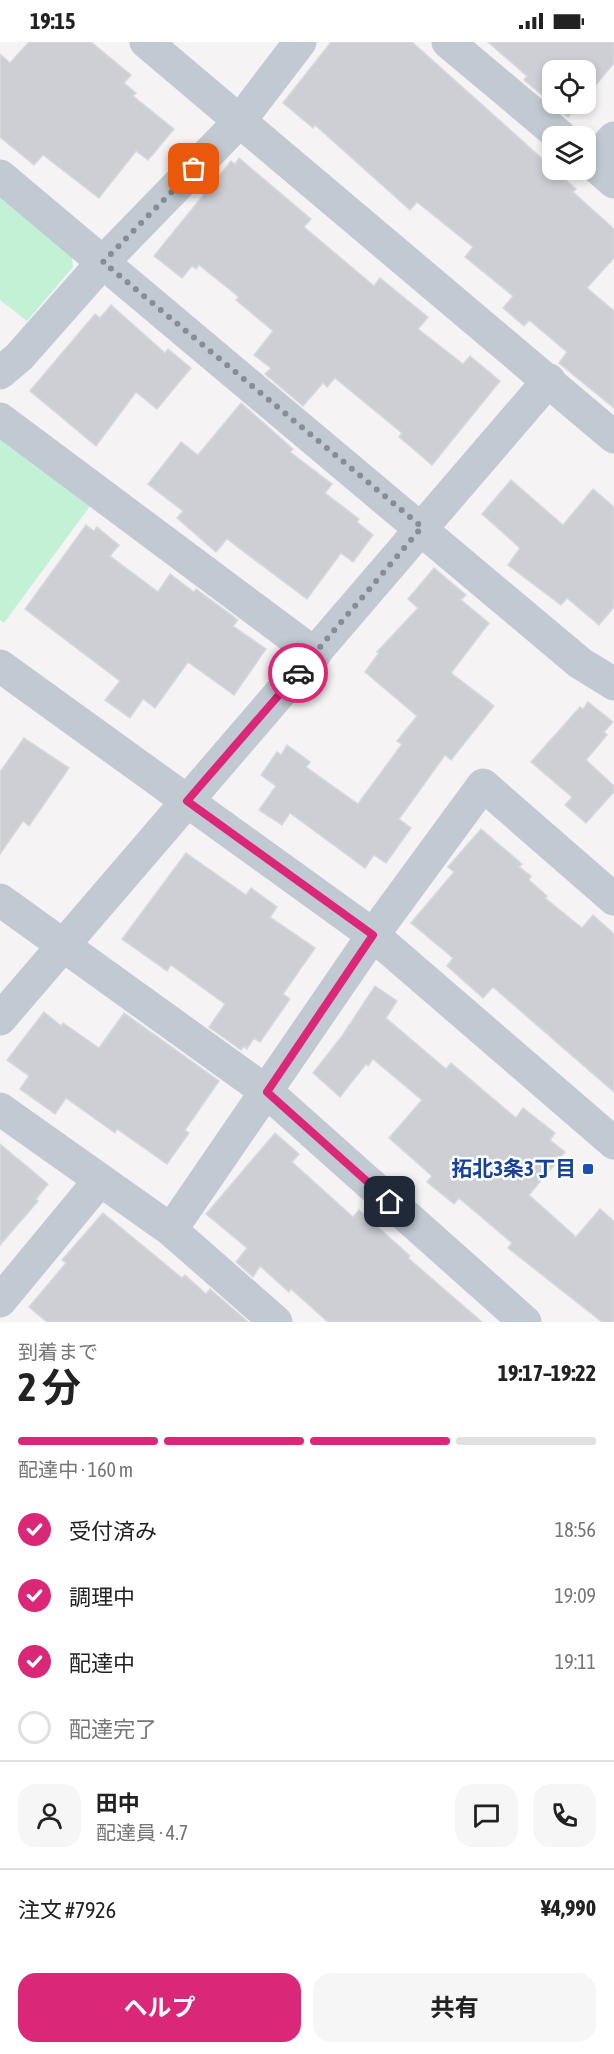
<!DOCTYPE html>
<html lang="ja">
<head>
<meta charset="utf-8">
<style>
  :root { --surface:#fff; --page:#f6f6f6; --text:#222; --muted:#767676; --line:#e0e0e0; --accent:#db2777 }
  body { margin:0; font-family:"Asap Condensed","Noto Sans JP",sans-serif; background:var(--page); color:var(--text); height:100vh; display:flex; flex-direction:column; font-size:22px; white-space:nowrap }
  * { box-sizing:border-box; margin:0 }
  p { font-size:20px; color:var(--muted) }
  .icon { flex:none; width:33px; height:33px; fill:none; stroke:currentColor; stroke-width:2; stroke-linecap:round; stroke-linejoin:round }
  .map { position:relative; height:1280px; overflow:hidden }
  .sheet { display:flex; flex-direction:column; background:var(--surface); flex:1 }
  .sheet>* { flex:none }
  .controls { position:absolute; left:542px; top:18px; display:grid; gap:12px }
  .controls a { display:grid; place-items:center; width:54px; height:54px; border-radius:12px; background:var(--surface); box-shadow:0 3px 9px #0003; font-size:30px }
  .pin { position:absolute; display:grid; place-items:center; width:51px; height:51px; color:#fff; margin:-26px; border-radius:12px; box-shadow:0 3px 9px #0006 }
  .courier { position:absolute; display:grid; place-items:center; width:60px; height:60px; margin:-30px; border:4px solid #db2777; border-radius:50%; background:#fff; color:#222; box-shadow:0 2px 8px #0007 }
  .summary em { font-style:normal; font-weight:700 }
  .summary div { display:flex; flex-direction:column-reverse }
  .summary { display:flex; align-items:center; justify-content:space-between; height:102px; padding:0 18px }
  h1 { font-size:39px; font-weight:700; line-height:45px }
  .bar { display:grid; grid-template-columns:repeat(4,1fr); gap:9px 6px; align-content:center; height:72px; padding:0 18px }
  .bar i { height:8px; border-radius:4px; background:var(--line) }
  .bar .on { background:var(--accent) }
  .bar p { grid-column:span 4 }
  .line { display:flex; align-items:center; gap:15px; padding:0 18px; border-top:2px solid var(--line) }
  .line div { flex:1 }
  .round { display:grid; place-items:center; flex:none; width:63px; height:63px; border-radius:18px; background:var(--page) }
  ol { padding:0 18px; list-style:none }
  li { display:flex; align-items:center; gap:18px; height:66px }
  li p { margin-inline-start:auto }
  li .icon { padding:6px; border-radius:50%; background:var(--accent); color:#fff; stroke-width:4 }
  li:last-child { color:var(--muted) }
  li i { width:33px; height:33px; border:3px solid var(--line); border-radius:50% }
  .button { display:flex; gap:12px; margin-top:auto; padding:12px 18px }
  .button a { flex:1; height:69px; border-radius:18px; background:var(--accent); color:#fff; font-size:24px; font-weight:700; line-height:69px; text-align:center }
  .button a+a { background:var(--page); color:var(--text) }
  .status { display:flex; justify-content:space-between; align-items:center; height:42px; padding:0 30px; background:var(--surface); direction:ltr }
  .status svg { height:16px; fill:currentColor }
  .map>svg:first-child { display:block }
</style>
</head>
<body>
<div class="status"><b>19:15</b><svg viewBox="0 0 49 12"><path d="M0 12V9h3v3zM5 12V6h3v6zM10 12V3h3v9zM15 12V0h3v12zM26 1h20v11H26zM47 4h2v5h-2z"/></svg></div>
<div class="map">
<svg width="614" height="1280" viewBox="0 0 614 1280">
  <rect width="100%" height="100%" fill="#f5f3f3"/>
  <g fill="#c3f1d5">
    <polygon points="0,150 71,208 73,225 27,279 0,258"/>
    <polygon points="0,396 90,464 4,581 0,578"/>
  </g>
  <g fill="#cdcfd5" stroke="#d7d9de" stroke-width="1.5">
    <polygon points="29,0 91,0 131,33 124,41 136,51 133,54 174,87 148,118 136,109 99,156 43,113 34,123 0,95 0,12 10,21"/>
    <polygon points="331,0 412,0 576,147 573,150 614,187 614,216 587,246 614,269 614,366 559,321 567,310 529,278 524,284 503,266 513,254 465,215 473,205 417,160 410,168 315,83 313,86 283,61"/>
    <polygon points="488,0 614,0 614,21 585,56 585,28 552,28 552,62 580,62 568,75 524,38 527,34"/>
    <polygon points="239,116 311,177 304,185 374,244 380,236 428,275 418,287 463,322 470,314 500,339 432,423 399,395 402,391 335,336 327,345 323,341 303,364 265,332 271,326 254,313 273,289 236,258 239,255 199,223 196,227 192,224 182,236 154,214 231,119 235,122"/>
    <polygon points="111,263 165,311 168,307 191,326 157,367 136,350 96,404 30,349 95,272 100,276"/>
    <polygon points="241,361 293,407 290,410 332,442 325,451 359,477 357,480 373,493 353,520 341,511 307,557 227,497 216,510 177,476 183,469 148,442 181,400 198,413"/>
    <polygon points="511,438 563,483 593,447 614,465 614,565 599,583 567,556 561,563 508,523 520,506 482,472"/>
    <polygon points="86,483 94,489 97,485 119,503 110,514 158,550 170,532 194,550 196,547 238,578 233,584 266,607 234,653 188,620 155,666 143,657 130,676 105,658 120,639 25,567"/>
    <polygon points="434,526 466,553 461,558 489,581 451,631 494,664 451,718 445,713 399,777 411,786 386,821 374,813 365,826 290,771 282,783 259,768 276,744 261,733 277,710 281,713 287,703 310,720 306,725 358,762 402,702 397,699 417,674 365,630 379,611 377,610 418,566 408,557"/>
    <polygon points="588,660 613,680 604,690 607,693 586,718 614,744 614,750 586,781 565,763 572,755 531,720 580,665 583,667"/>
    <polygon points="24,696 69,726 29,784 23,779 0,812 0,730"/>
    <polygon points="481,787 522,822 519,825 531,834 529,838 547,854 545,856 582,886 593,873 614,892 614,1050 493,945 483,956 447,924 453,916 411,881 454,830 448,825"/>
    <polygon points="186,811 246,853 251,846 277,865 270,875 315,906 283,952 290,957 260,1000 254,996 247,1007 244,1004 241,1008 209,985 225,962 171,923 167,929 122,897"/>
    <polygon points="375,944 397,959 386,976 446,1027 451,1021 516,1076 523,1066 555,1091 550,1098 565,1110 529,1153 576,1195 600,1167 614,1179 614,1280 602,1280 508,1206 512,1201 459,1156 454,1162 427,1140 432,1134 389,1096 422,1058 373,1017 368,1024 366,1022 340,1055 313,1031 342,994"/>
    <polygon points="44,970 61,984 63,981 99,1006 124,971 219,1039 185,1088 189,1091 167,1122 117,1087 115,1091 66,1056 55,1072 20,1047 29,1034 7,1018"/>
    <polygon points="275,1091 299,1112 292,1120 353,1175 359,1168 410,1214 408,1216 482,1280 328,1280 291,1247 289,1250 260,1224 253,1235 236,1220 247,1206 206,1172"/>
    <polygon points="0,1102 48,1142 36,1157 38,1159 0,1203"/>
    <polygon points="103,1171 182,1236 185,1233 206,1252 210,1247 248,1280 47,1280 29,1265 66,1221 62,1218"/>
  </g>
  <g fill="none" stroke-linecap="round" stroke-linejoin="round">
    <g stroke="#c1cad2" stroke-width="33">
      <polyline points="146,0 614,395"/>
      <polyline points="448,0 560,94"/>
      <polyline points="585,115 614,140"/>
      <polyline points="592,121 614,96"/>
      <polyline points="0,134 580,621 614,642"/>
      <polyline points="0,331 19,315 103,220 239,80 300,0"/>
      <polyline points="0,377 315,612"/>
      <polyline points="0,858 267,1050 525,1280"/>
      <polyline points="0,977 549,338"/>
      <polyline points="0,1067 171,1188 276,1280"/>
      <polyline points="171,1188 373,893 483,743 614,857"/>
      <polyline points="0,1259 100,1138"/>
    </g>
    <polyline stroke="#c1cad2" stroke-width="33" points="0,624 373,893 614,1101"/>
  </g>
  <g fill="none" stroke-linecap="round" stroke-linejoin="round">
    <polyline stroke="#868d94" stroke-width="6" stroke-dasharray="0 10.8" points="194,127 103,220 422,485 298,631"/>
    <polyline stroke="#db2777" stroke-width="8" points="298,631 187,759 373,893 267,1050 390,1160"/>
  </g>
  <rect fill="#1a4fb4" stroke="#fff" stroke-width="2" x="582" y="1121" width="12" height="12" rx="3"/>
  <g text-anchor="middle" stroke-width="5" stroke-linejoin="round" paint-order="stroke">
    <g font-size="21" font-weight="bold" fill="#164399" stroke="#fff" text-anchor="end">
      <text x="576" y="1134">拓北3条3丁目</text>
    </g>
  </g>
</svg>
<div class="controls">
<a><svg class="icon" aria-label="locate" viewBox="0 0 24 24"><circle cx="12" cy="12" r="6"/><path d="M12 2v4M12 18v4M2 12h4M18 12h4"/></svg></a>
<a><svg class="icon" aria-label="layers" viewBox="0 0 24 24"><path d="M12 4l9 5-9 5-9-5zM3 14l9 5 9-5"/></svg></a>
</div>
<div class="pin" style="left:194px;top:127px;background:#ea580c"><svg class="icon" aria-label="bag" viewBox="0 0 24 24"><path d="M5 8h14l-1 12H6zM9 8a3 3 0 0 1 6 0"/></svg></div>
<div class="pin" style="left:390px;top:1160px;background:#1f2937"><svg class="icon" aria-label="home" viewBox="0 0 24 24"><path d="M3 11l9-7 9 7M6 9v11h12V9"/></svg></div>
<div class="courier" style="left:298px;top:631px"><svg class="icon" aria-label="car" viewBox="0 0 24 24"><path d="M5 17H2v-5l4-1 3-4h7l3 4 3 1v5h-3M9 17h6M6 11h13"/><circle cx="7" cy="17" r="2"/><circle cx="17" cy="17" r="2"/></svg></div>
</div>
<section class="sheet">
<div class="summary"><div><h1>2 分</h1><p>到着まで</p></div><em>19:17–19:22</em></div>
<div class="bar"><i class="on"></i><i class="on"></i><i class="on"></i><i></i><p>配達中 · 160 m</p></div>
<ol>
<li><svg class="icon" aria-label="check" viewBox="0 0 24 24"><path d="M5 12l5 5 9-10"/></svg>受付済み<p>18:56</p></li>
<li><svg class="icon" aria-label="check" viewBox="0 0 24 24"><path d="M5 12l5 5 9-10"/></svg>調理中<p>19:09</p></li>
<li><svg class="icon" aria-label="check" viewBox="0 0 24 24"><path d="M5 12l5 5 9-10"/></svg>配達中<p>19:11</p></li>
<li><i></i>配達完了</li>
</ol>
<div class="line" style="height:108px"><a class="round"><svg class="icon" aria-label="person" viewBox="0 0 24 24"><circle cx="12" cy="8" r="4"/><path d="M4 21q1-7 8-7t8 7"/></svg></a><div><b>田中</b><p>配達員 · 4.7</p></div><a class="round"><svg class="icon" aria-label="chat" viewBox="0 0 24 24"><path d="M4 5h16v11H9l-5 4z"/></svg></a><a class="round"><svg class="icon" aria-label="phone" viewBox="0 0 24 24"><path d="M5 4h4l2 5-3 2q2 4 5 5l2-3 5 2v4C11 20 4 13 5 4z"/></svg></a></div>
<div class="line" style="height:78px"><div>注文 #7926</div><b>¥4,990</b></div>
<div class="button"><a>ヘルプ</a><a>共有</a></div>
</section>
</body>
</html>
